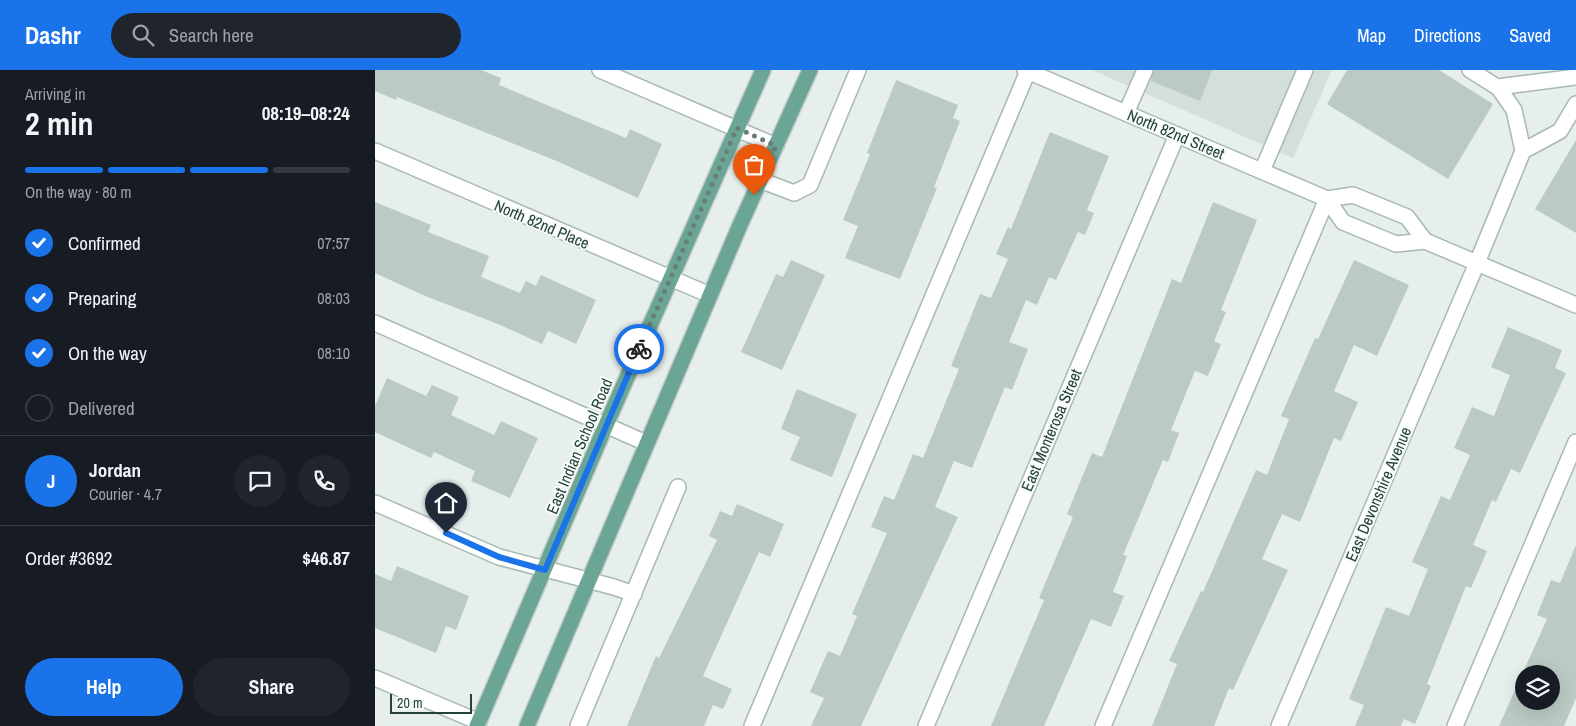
<!DOCTYPE html>
<html lang="en">
<head>
<meta charset="utf-8">
<style>
  :root { --surface:#171b24; --page:#20242c; --text:#f1f3f6; --muted:#9ea1a6; --line:#363941; --accent:#1a73e8 }
  body { margin:0; font-family:"Archivo Narrow",sans-serif; background:var(--page); color:var(--text); height:100vh; display:flex; flex-direction:column; font-size:19px; white-space:nowrap }
  * { box-sizing:border-box; margin:0 }
  p { font-size:16px; color:var(--muted) }
  .icon { flex:none; width:28px; height:28px; fill:none; stroke:currentColor; stroke-width:2; stroke-linecap:round; stroke-linejoin:round }
  .map { position:relative; flex:1; overflow:hidden }
  .sheet { display:flex; flex-direction:column; background:var(--surface); width:375px }
  .sheet>* { flex:none }
  .tools { position:absolute; left:1140px; top:595px; display:grid; gap:10px }
  .tools a { display:grid; place-items:center; width:45px; height:45px; border-radius:50%; background:var(--surface); box-shadow:0 5px 20px #0002; font-size:25px }
  .scale { position:absolute; left:15px; bottom:12px; width:82px; box-sizing:border-box; padding-left:5px; border:2px solid #24423a; border-top:0; font-size:14px; line-height:18px; white-space:nowrap; color:#24423a; -webkit-text-stroke:4px #f7fbf9; paint-order:stroke }
  .pin { position:absolute; display:grid; place-items:center; width:42px; height:42px; color:#fff; margin:-51px -21px; border-radius:50% 50% 50% 0; rotate:-45deg; box-shadow:0 0 5px #0007 }
  .pin .icon { rotate:45deg }
  .courier { position:absolute; display:grid; place-items:center; width:50px; height:50px; margin:-25px; border:4px solid #1a73e8; border-radius:50%; background:#fff; color:#222; box-shadow:0 1px 6px #0007 }
  .headline em { font-style:normal; font-weight:700 }
  .headline div { display:flex; flex-direction:column-reverse }
  .headline { display:flex; align-items:center; justify-content:space-between; height:85px; padding:0 25px }
  h1 { font-size:32px; font-weight:700; line-height:38px }
  .bar { display:grid; grid-template-columns:repeat(4,1fr); gap:8px 5px; align-content:center; height:60px; padding:0 25px }
  .bar i { height:6px; border-radius:4px; background:var(--line) }
  .bar .selected { background:var(--accent) }
  .bar p { grid-column:span 4 }
  .line { display:flex; align-items:center; gap:12px; padding:0 25px; border-top:1px solid var(--line) }
  .line div { flex:1 }
  .round { display:grid; place-items:center; flex:none; width:52px; height:52px; border-radius:26px; background:var(--page) }
  ol { padding:0 25px; list-style:none }
  li { display:flex; align-items:center; gap:15px; height:55px }
  li p { margin-inline-start:auto }
  li .icon { padding:5px; border-radius:50%; background:var(--accent); color:#fff; stroke-width:4 }
  li:last-child { color:var(--muted) }
  li i { width:28px; height:28px; border:2px solid var(--line); border-radius:50% }
  .action { display:flex; gap:10px; margin-top:auto; padding:10px 25px }
  .action a { flex:1; height:58px; border-radius:30px; background:var(--accent); color:#fff; font-size:20px; font-weight:700; line-height:58px; text-align:center }
  .action a+a { background:var(--page); color:var(--text) }
  header { display:flex; align-items:center; gap:30px; box-sizing:border-box; height:70px; padding:0 25px; background:var(--accent); color:#fff }
  header strong { font-size:24px }
  nav { display:flex; gap:28px; margin-inline-start:auto; font-size:18px }
  .search { width:350px; height:45px; background:var(--page); display:flex; align-items:center; gap:12px; box-sizing:border-box; padding:0 18px; border-radius:28px; color:var(--muted); font-size:19px }
  main { display:flex; flex:1; min-height:0 }
  .map>svg:first-child { display:block }
</style>
</head>
<body>
<header>
<strong>Dashr</strong>
<div class="search"><svg class="icon" aria-label="search" viewBox="0 0 24 24"><circle cx="10" cy="10" r="6"/><path d="M15 15l6 6"/></svg>Search here</div>
<nav><a>Map</a><a>Directions</a><a>Saved</a></nav>
</header>
<main>
<section class="sheet">
<div class="headline"><div><h1>2 min</h1><p>Arriving in</p></div><em>08:19–08:24</em></div>
<div class="bar"><i class="selected"></i><i class="selected"></i><i class="selected"></i><i></i><p>On the way · 80 m</p></div>
<ol>
<li><svg class="icon" aria-label="check" viewBox="0 0 24 24"><path d="M5 12l5 5 9-10"/></svg>Confirmed<p>07:57</p></li>
<li><svg class="icon" aria-label="check" viewBox="0 0 24 24"><path d="M5 12l5 5 9-10"/></svg>Preparing<p>08:03</p></li>
<li><svg class="icon" aria-label="check" viewBox="0 0 24 24"><path d="M5 12l5 5 9-10"/></svg>On the way<p>08:10</p></li>
<li><i></i>Delivered</li>
</ol>
<div class="line" style="height:90px"><b class="round" style="background:var(--accent);color:#fff">J</b><div><b>Jordan</b><p>Courier · 4.7</p></div><a class="round"><svg class="icon" aria-label="chat" viewBox="0 0 24 24"><path d="M4 5h16v11H9l-5 4z"/></svg></a><a class="round"><svg class="icon" aria-label="phone" viewBox="0 0 24 24"><path d="M5 4h4l2 5-3 2q2 4 5 5l2-3 5 2v4C11 20 4 13 5 4z"/></svg></a></div>
<div class="line" style="height:65px"><div>Order #3692</div><b>$46.87</b></div>
<div class="action"><a>Help</a><a>Share</a></div>
</section>
<div class="map">
<svg width="1201" height="656" viewBox="0 0 1201 656">
  <rect width="100%" height="100%" fill="#e6efeb"/>
  <polygon fill="#d4dfda" points="717,0 957,0 918,88"/>
  <g fill="#bbcac4" fill-rule="evenodd">
    <polygon points="0,0 106,0 126,8 124,15 251,68 255,59 287,74 263,128 184,92 22,27 21,30 0,21"/>
    <polygon points="779,0 837,0 825,31 776,11"/>
    <polygon points="972,0 1064,0 1118,34 1073,109 952,34"/>
    <polygon points="521,10 583,35 578,48 585,51 559,117 562,118 525,209 470,188 483,156 468,150 495,84 492,83"/>
    <polygon points="675,62 734,86 712,140 719,143 710,165 703,162 681,210 674,207 662,235 651,230 634,272 653,279 637,320 630,317 597,398 579,391 560,437 583,447 486,656 436,656 449,628 435,622 453,581 465,586 482,546 477,544 512,463 496,457 509,426 519,430 538,384 548,388 584,299 576,296 605,224 616,228 633,189 621,184 633,157 636,159"/>
    <polygon points="1201,70 1201,163 1160,139"/>
    <polygon points="0,132 56,155 53,162 114,186 106,207 145,223 151,211 161,216 166,205 221,230 201,274 173,261 167,274 123,254 50,226 0,203"/>
    <polygon points="838,132 882,150 846,240 851,242 839,271 846,274 833,306 820,301 796,360 804,363 793,392 788,390 748,485 752,486 738,522 749,526 736,557 716,549 669,656 616,656 669,530 664,528 698,447 692,444 717,383 727,387 797,209 806,213"/>
    <polygon points="416,190 450,205 407,300 366,282 401,204 408,207"/>
    <polygon points="979,190 1034,215 1002,286 979,275 959,321 983,332 966,371 959,368 925,452 907,444 887,489 913,500 858,620 854,618 839,656 777,656 802,594 794,591 826,521 828,522 881,400 892,405 914,349 906,346 940,268 943,269"/>
    <polygon points="1133,257 1187,280 1180,298 1191,303 1145,403 1136,399 1121,432 1117,430 1098,475 1112,481 1096,518 1091,516 1052,614 1056,616 1040,654 1029,649 1026,656 980,656 989,635 974,629 1011,537 1034,546 1053,499 1037,492 1066,426 1075,430 1095,385 1079,378 1097,337 1119,346 1135,305 1116,297"/>
    <polygon points="12,308 51,326 57,315 84,327 76,345 119,365 126,351 163,368 135,428 96,411 100,401 59,382 56,388 0,362 0,336"/>
    <polygon points="422,319 482,344 457,407 415,390 425,367 406,359"/>
    <polygon points="362,434 409,454 395,487 384,482 328,606 357,619 348,639 338,635 329,656 252,656 281,586 284,588 342,470 334,466 345,441 357,446"/>
    <path d="M1201 475V628L1189 656H1124L1172 549 1162 545 1176 510 1185 513ZM1149 604H1176V631H1149Z"/>
    <polygon points="22,496 94,526 81,560 71,556 61,583 0,558 0,504 16,511"/>
  </g>
  <g fill="none" stroke-linecap="round" stroke-linejoin="round">
    <defs>
      <g id="minor">
        <polyline points="225,0 401,76"/>
        <polyline points="650,0 952,129 978,125 1032,147 1050,171"/>
        <polyline points="1095,0 1122,17 1201,7"/>
        <polyline points="1123,17 1139,40 1148,81"/>
        <polyline points="751,43 770,0"/>
        <polyline points="0,81 335,225"/>
        <polyline points="887,101 930,0"/>
        <polyline points="385,110 419,123 435,115 483,0"/>
        <polyline points="952,129 968,152 1021,174 1050,171 1201,235"/>
        <polyline points="0,253 271,373"/>
        <polyline points="0,433 124,487 239,517 259,524"/>
        <polyline points="0,608 104,652"/>
        <polyline points="203,656 303,417"/>
        <polyline points="377,656 653,1"/>
        <polyline points="551,656 802,65"/>
        <polyline points="728,656 952,129"/>
        <polyline points="904,656 1102,193 1148,81 1185,61 1201,34"/>
        <polyline points="1080,656 1201,372"/>
      </g>
      <g id="major">
        <polyline points="102,656 231,355 388,0"/>
        <polyline points="152,656 365,155 435,0"/>
      </g>
    </defs>
    <use href="#minor" stroke="#a8b8b2" stroke-width="18"/>
    <use href="#major" stroke="#c2cac8" stroke-width="18"/>
    <use href="#minor" stroke="#fff" stroke-width="15"/>
    <use href="#major" stroke="#6aa596" stroke-width="15"/>
  </g>
  <g fill="none" stroke-linecap="round" stroke-linejoin="round">
    <polyline stroke="#687f78" stroke-width="5" stroke-dasharray="0 9" points="264,279 362,58 401,76 379,125"/>
    <polyline stroke="#1a73e8" stroke-width="6" points="71,463 124,487 170,500 264,279"/>
  </g>
  <g text-anchor="middle" stroke-width="4" stroke-linejoin="round" paint-order="stroke">
    <g font-size="16" fill="#24423a" stroke="#f7fbf9">
      <text transform="translate(801 64) rotate(23)" y="6">North 82nd Street</text>
      <text transform="translate(167 154) rotate(23)" y="6">North 82nd Place</text>
      <text transform="translate(676 360) rotate(-67)" y="6">East Monterosa Street</text>
      <text transform="translate(204 376) rotate(-67)" y="6">East Indian School Road</text>
      <text transform="translate(1003 424) rotate(-67)" y="6">East Devonshire Avenue</text>
    </g>
  </g>
</svg>
<div class="tools">
<a><svg class="icon" aria-label="layers" viewBox="0 0 24 24"><path d="M12 4l9 5-9 5-9-5zM3 14l9 5 9-5"/></svg></a>
</div>
<div class="scale">20 m</div>
<div class="pin" style="left:379px;top:125px;background:#ea580c"><svg class="icon" aria-label="bag" viewBox="0 0 24 24"><path d="M5 8h14l-1 12H6zM9 8a3 3 0 0 1 6 0"/></svg></div>
<div class="pin" style="left:71px;top:463px;background:#1f2937"><svg class="icon" aria-label="home" viewBox="0 0 24 24"><path d="M3 11l9-7 9 7M6 9v11h12V9"/></svg></div>
<div class="courier" style="left:264px;top:279px"><svg class="icon" aria-label="bike" viewBox="0 0 24 24"><circle cx="6" cy="16" r="4"/><circle cx="18" cy="16" r="4"/><path d="M6 16l4-8h5l3 8M10 8l3 8H6M13 5h3"/></svg></div>
</div>
</main>
</body>
</html>
